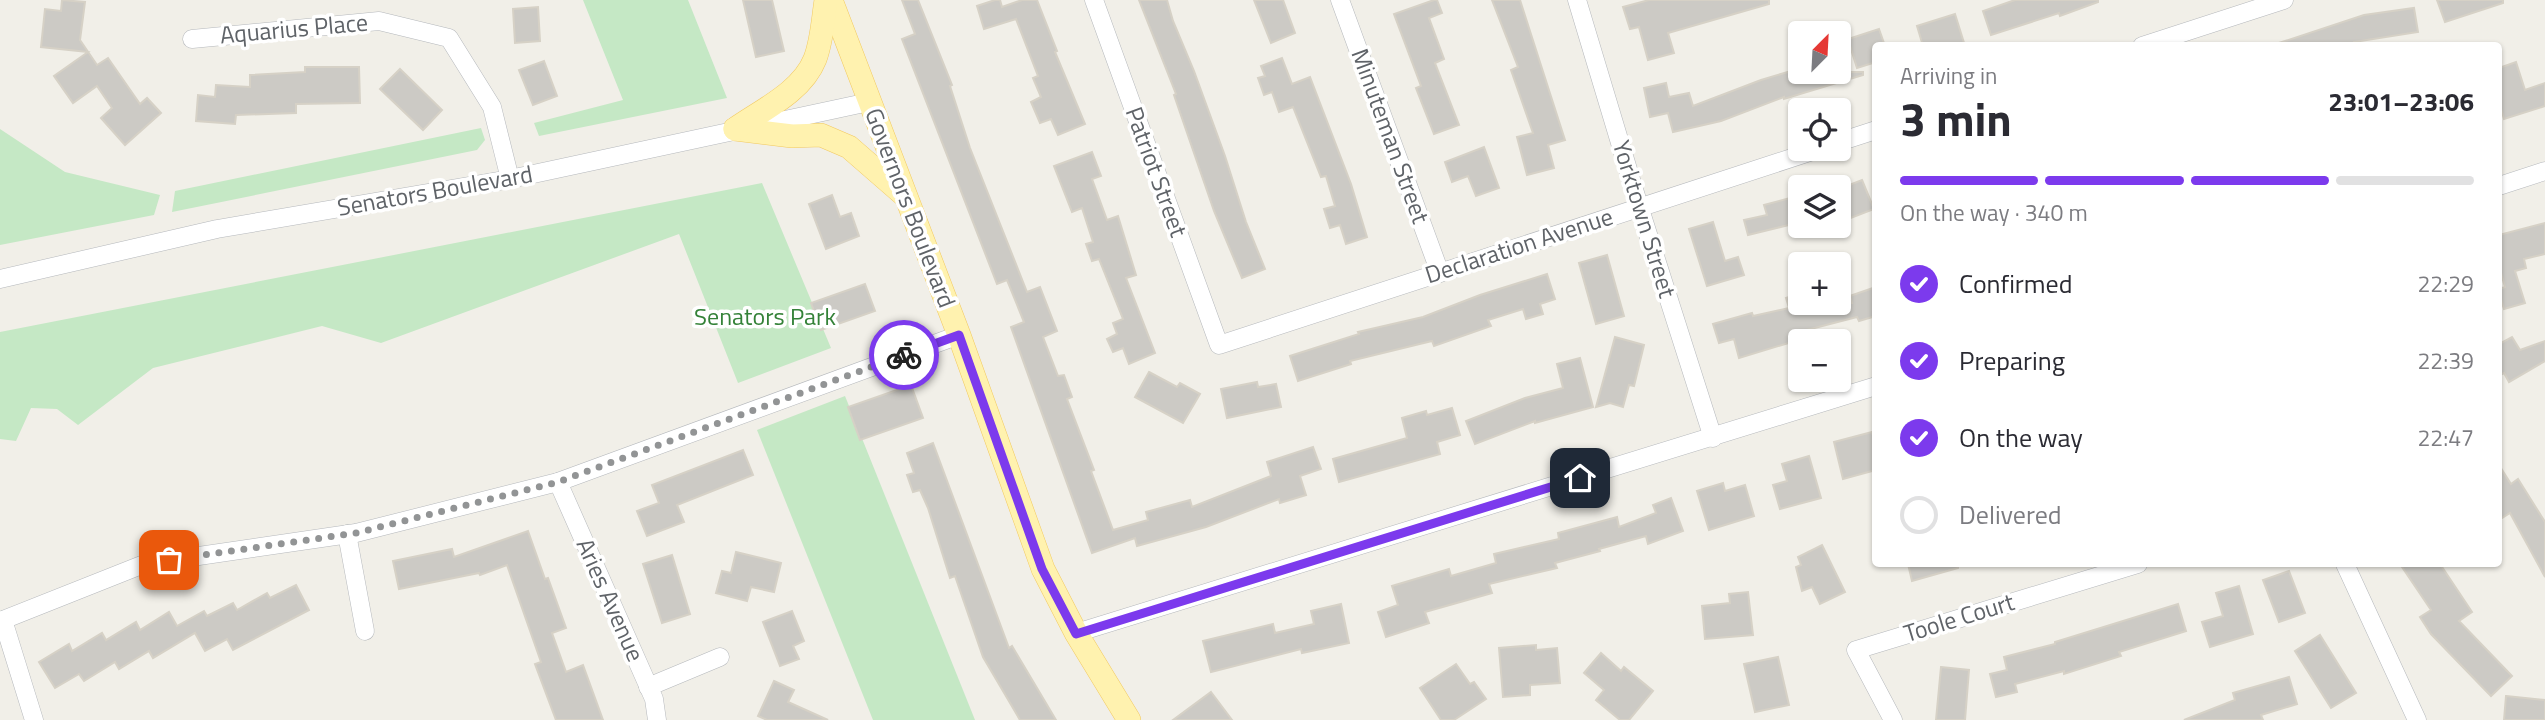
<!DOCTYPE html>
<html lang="en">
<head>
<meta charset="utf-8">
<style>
  :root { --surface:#fff; --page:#f7f7f7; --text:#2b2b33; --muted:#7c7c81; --line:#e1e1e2; --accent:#7c3aed }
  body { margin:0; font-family:"Titillium Web",sans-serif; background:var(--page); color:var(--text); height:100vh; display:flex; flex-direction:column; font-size:26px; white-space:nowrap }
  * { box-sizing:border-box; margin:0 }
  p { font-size:23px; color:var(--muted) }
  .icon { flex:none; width:38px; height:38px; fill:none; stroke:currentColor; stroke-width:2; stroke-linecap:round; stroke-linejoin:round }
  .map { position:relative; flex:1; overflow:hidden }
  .side { position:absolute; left:1872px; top:42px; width:630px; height:525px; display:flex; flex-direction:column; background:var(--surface); border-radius:7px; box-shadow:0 2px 5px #0004 }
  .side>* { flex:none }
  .needle { width:46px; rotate:24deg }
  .controls { position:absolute; left:1788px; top:21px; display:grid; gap:14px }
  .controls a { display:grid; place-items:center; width:63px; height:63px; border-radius:7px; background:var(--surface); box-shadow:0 2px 5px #0004; font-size:35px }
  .pin { position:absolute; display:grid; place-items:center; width:60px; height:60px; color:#fff; margin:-30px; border-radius:14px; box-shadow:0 4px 10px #0006 }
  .courier { position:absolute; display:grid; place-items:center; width:70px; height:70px; margin:-35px; border:5px solid #7c3aed; border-radius:50%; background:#fff; color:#222; box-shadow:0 2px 9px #0007 }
  .summary em { font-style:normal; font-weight:700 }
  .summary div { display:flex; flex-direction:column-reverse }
  .summary { display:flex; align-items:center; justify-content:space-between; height:119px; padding:0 28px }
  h1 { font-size:46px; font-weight:700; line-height:52px }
  .bar { display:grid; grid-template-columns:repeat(4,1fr); gap:10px 7px; align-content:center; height:84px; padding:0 28px }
  .bar i { height:9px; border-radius:5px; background:var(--line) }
  .bar .current { background:var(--accent) }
  .bar p { grid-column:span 4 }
  ol { padding:0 28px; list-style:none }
  li { display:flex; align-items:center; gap:21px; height:77px }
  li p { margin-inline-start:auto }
  li .icon { padding:7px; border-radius:50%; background:var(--accent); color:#fff; stroke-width:4 }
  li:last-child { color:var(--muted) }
  li i { width:38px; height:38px; border:4px solid var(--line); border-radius:50% }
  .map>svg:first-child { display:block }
</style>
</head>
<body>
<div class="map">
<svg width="2545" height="720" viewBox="0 0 2545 720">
  <rect width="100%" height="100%" fill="#f1efe8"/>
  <g fill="#c5e8c5">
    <polygon points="583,0 688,0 727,98 539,136 534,123 623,100"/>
    <polygon points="481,128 485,140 477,150 172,212 175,191"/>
    <polygon points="0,129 65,172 160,195 154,215 0,245"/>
    <polygon points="762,183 831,348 738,383 679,234 381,343 322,326 153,368 78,425 57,409 31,408 16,441 0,439 0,332"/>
    <polygon points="845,396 975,720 873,720 757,430"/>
  </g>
  <g fill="#cccac5" stroke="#d6d1c6" stroke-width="2">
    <polygon points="62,0 85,2 80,40 97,65 108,58 140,104 147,98 161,113 125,145 101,118 112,108 97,86 73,103 54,76 88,52 41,47 45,9 61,11"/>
    <polygon points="743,0 772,0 784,51 756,57"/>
    <polygon points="902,0 918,0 952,85 950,86 970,148 1027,292 1040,287 1057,331 1043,337 1058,376 1064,375 1072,397 1067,399 1094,470 1091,471 1113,530 1148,520 1146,512 1190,500 1192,507 1271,476 1267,462 1313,447 1321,469 1300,476 1306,495 1280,503 1279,499 1206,527 1137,546 1135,538 1092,553 1011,327 1024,322 1007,280 997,284 902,39 915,34"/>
    <polygon points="995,0 1000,0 1002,7 1022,0 1037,0 1057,51 1055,52 1085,124 1058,135 1051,119 1040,123 1031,102 1041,97 1033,78 1038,76 1016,19 984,29 977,6"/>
    <polygon points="1139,0 1167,0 1173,21 1194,71 1225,156 1246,222 1265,269 1242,278 1214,211 1174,95 1176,94"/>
    <polygon points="1254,0 1283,0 1295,33 1271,43"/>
    <polygon points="1434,0 1437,0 1442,13 1429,18 1444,59 1435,63 1459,125 1434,134 1416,88 1421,86 1394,14"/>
    <polygon points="1492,0 1520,0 1565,140 1548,145 1554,168 1527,175 1517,137 1533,133 1511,70 1518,67"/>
    <polygon points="1649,0 1769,0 1769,4 1668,33 1674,53 1648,60 1639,27 1630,29 1623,7"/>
    <polygon points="2015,0 2098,0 2098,2 2060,16 2059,13 1991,35 1983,11"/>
    <polygon points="2437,0 2503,0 2503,3 2445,22"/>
    <polygon points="538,7 540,41 515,43 513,9"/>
    <polygon points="2414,8 2418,32 2354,42 2355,46 2280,46 2279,43 2364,15"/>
    <polygon points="1955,14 1965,46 1923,46 1917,26"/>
    <polygon points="1879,29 1885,46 1876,46 1876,62 1857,68 1850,46 1839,46 1839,42"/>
    <polygon points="1282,58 1292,84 1310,77 1351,184 1367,237 1346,244 1340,225 1330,228 1324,209 1335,206 1326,176 1321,177 1293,107 1279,112 1272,92 1264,95 1258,78 1265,76 1261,66"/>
    <polygon points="544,61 557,96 533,105 519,70"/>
    <polygon points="2516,62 2525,90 2545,83 2545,106 2504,119 2499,102 2499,68"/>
    <polygon points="305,67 359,67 360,103 296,104 296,113 236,115 235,124 196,121 198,95 215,97 216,85 250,87 250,75 305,72"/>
    <polygon points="1801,68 1801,72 1863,72 1863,75 1784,99 1784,97 1721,121 1673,132 1668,113 1650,117 1644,88 1666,83 1669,97 1689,93 1693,106 1761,80"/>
    <polygon points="400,69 442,110 423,130 380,89"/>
    <polygon points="1484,147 1499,188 1476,196 1468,176 1452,182 1445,162"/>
    <polygon points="1092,152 1101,176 1092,179 1107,220 1118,216 1136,275 1126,278 1155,353 1129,364 1123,348 1113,352 1107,339 1117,334 1113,323 1123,319 1099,259 1092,261 1086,244 1093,242 1082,208 1072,212 1054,166"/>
    <polygon points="1862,180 1874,209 1843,221 1839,210 1839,189"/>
    <polygon points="832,195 840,217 851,213 859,236 826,249 809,204"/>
    <polygon points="1801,195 1801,222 1748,235 1744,220 1767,215 1764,205"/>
    <polygon points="1713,222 1725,261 1738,257 1744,275 1707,286 1689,229"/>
    <polygon points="2545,223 2545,254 2524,259 2526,268 2515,271 2525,303 2504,309 2499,293 2499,289 2505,287 2499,266 2499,235"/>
    <polygon points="1607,255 1624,316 1596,324 1579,263"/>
    <polygon points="1547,274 1555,299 1540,304 1543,314 1526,319 1523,309 1488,320 1491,326 1434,346 1432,341 1350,361 1351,364 1298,381 1290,356 1359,334 1358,332 1423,317 1480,295"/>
    <polygon points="865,284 875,311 821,330 811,303"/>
    <polygon points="1876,287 1876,316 1859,321 1857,317 1803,331 1805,338 1739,358 1734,339 1719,343 1713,324 1752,313 1753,316 1789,308 1786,298 1799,294 1801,303 1852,303 1850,296"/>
    <polygon points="1615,337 1644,345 1634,386 1629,385 1623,407 1610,403 1596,407"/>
    <polygon points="2512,337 2520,350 2545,341 2545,361 2509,382 2504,373 2499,376 2499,344"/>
    <polygon points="1580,358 1593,407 1535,423 1535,421 1475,444 1466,421 1525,398 1563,388 1557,364"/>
    <polygon points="1149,372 1177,387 1180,383 1200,394 1183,423 1135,397"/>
    <polygon points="1257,382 1258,387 1276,384 1281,407 1227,418 1221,389"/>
    <polygon points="911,385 923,418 860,440 848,407"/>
    <polygon points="1452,408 1460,435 1437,442 1440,454 1339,482 1333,459 1407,438 1402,418 1426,411 1427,415"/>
    <polygon points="1872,432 1874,439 1876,438 1876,470 1843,479 1834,442"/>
    <polygon points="933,443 1009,648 1012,646 1056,720 1020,720 983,657 955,576 950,578 928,508 920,490 913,492 907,475 914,473 907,453"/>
    <polygon points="743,450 753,475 677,505 684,522 647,536 637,511 659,503 652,485"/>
    <polygon points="1809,456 1821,498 1780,509 1773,485 1787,481 1782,464"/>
    <polygon points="2499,465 2511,484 2518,479 2545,522 2545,577 2510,513 2499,520"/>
    <polygon points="1723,483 1725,491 1745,485 1754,516 1709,530 1697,491"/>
    <polygon points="1671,498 1683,531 1648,544 1646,536 1599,549 1600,551 1555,563 1557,568 1489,584 1492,593 1425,612 1429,623 1386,637 1378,612 1398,605 1392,586 1449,569 1451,576 1496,563 1494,554 1559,539 1558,533 1617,517 1619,527 1656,513 1653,505"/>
    <polygon points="528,531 545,579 548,578 566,628 552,633 566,672 583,665 603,720 556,720 535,664 541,662 507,565 480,575 479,573 399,589 393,561 452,549 454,557"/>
    <polygon points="1822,545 1845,592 1820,604 1812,587 1802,591 1796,567 1801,565 1798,557"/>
    <polygon points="736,552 781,563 774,592 751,587 747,601 716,593 722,571 731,573"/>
    <polygon points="672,555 690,614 662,623 643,564"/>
    <polygon points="1908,564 1958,564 1958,568 1912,581"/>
    <polygon points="2400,564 2440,564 2472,612 2459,621 2512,676 2491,696 2431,634 2420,617 2431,610"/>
    <polygon points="2289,571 2305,613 2279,622 2263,580"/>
    <polygon points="296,585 309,610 233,650 227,639 205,651 195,633 153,658 149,651 119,669 115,662 84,681 79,674 55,688 39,662 69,644 72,651 102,633 106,640 136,622 140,630 169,612 177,626 204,611 207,616 233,603 237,610 267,593 270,598"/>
    <polygon points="2239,586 2253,634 2210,647 2202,622 2223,616 2216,593"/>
    <polygon points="1748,592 1753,635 1705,639 1702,606 1730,603 1729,594"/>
    <polygon points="1341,604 1349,643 1302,653 1301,649 1211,672 1203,641 1273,624 1275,633 1314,624 1311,611"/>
    <polygon points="2178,604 2186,631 2119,652 2121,656 2064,674 2064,671 2015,684 2017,692 1996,697 1990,674 2007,670 2004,657 2055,644 2055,642"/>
    <polygon points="792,611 804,641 793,646 799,659 780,666 763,622"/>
    <polygon points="2320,635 2356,693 2331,708 2295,651"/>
    <polygon points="1536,645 1536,650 1557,648 1560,683 1530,685 1530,695 1503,697 1499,648"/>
    <polygon points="1601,653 1621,671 1624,667 1653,691 1629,720 1620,720 1596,700 1604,690 1584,673"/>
    <polygon points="1778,657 1789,705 1755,712 1744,664"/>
    <polygon points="1456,664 1470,684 1474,682 1486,699 1454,720 1441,720 1420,688"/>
    <polygon points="1941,667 1969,670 1965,720 1936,720"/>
    <polygon points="2289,677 2297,704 2261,715 2263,720 2184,720 2235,700 2233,693"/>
    <polygon points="774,681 794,690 788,702 828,720 767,720 758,716"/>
    <polygon points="1211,692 1232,720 1173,720"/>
    <polygon points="2506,696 2545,700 2545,720 2504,720"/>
  </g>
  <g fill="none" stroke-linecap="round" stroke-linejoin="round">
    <defs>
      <g id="minor">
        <polyline points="1094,0 1219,345 1819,149"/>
        <polyline points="1340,0 1440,273"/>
        <polyline points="1577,0 1639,206 1713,438"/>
        <polyline points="192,39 379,21 449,38 492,107 510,179"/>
        <polyline points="2142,46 2284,0"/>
        <polyline points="1839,142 1876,130"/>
        <polyline points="2499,186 2545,171"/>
        <polyline points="0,279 217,229 510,179 869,102"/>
        <polyline points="558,482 654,699 657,720"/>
        <polyline points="347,534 365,631"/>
        <polyline points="2345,564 2417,720"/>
        <polyline points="3,620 144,564 356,533 558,482 959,335"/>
        <polyline points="3,620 34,720"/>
        <polyline points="1076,633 1876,386"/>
        <polyline points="648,687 720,657"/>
        <polyline points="1893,720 1856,650 2138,564"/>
      </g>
      <g id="major">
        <polyline points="831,0 959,335 1043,569 1076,633 1129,720"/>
        <polyline points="735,129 792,136 821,135 849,147 903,194"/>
        <path d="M735 129C762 110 802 92 815 59 822 41 823 19 826 0"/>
      </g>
    </defs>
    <use href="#minor" stroke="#b5b8bc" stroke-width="19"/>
    <use href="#major" stroke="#f2c960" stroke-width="24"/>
    <use href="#minor" stroke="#fff" stroke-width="18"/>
    <use href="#major" stroke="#fff2af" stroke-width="23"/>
  </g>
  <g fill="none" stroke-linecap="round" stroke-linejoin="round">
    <polyline stroke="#929495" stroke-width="7" stroke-dasharray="0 12.6" points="169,560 356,533 558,482 904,355"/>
    <polyline stroke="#7c3aed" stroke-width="9" points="904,355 959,335 1042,569 1076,634 1580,478"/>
  </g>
  <g text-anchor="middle" stroke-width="7" stroke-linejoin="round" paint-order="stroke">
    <g font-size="24" fill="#5f6368" stroke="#fff">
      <text transform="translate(294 29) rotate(-5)" y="8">Aquarius Place</text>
      <text transform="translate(1390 136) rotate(70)" y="8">Minuteman Street</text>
      <text transform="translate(1156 172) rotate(70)" y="8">Patriot Street</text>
      <text transform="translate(435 191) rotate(-10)" y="8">Senators Boulevard</text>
      <text transform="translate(910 208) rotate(69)" y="8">Governors Boulevard</text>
      <text transform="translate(1644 219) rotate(73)" y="8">Yorktown Street</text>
      <text transform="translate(1519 246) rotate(-18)" y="8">Declaration Avenue</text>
      <text transform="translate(610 600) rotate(66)" y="8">Aries Avenue</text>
      <text transform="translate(1959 618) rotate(-17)" y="8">Toole Court</text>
    </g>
    <g font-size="24" fill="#348238" stroke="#fff">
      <text x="765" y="325">Senators Park</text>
    </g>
  </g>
</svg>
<div class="controls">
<a><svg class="needle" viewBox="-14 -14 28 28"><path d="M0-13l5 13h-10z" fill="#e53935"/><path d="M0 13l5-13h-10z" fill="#7c7c81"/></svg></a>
<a><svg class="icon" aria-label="locate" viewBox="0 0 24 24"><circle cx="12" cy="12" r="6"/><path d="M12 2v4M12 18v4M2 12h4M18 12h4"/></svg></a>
<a><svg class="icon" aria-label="layers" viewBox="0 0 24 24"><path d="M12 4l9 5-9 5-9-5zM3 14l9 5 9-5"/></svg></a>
<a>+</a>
<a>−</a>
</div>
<div class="pin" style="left:169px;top:560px;background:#ea580c"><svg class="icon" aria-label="bag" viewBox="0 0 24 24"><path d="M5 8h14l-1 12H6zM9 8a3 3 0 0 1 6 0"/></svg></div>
<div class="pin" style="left:1580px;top:478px;background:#1f2937"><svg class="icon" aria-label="home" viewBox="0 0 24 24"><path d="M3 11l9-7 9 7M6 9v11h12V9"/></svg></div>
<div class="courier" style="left:904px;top:355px"><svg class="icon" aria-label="bike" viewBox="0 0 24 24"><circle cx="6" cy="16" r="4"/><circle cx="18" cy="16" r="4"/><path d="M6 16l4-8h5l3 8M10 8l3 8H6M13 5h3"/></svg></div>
<section class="side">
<div class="summary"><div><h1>3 min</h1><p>Arriving in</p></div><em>23:01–23:06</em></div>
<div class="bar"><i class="current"></i><i class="current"></i><i class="current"></i><i></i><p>On the way · 340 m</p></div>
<ol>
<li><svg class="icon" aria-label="check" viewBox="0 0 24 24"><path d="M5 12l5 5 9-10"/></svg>Confirmed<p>22:29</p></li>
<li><svg class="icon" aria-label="check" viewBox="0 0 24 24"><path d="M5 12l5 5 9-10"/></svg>Preparing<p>22:39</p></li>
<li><svg class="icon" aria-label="check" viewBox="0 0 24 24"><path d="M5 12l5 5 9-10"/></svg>On the way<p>22:47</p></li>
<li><i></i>Delivered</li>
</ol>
</section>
</div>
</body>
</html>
